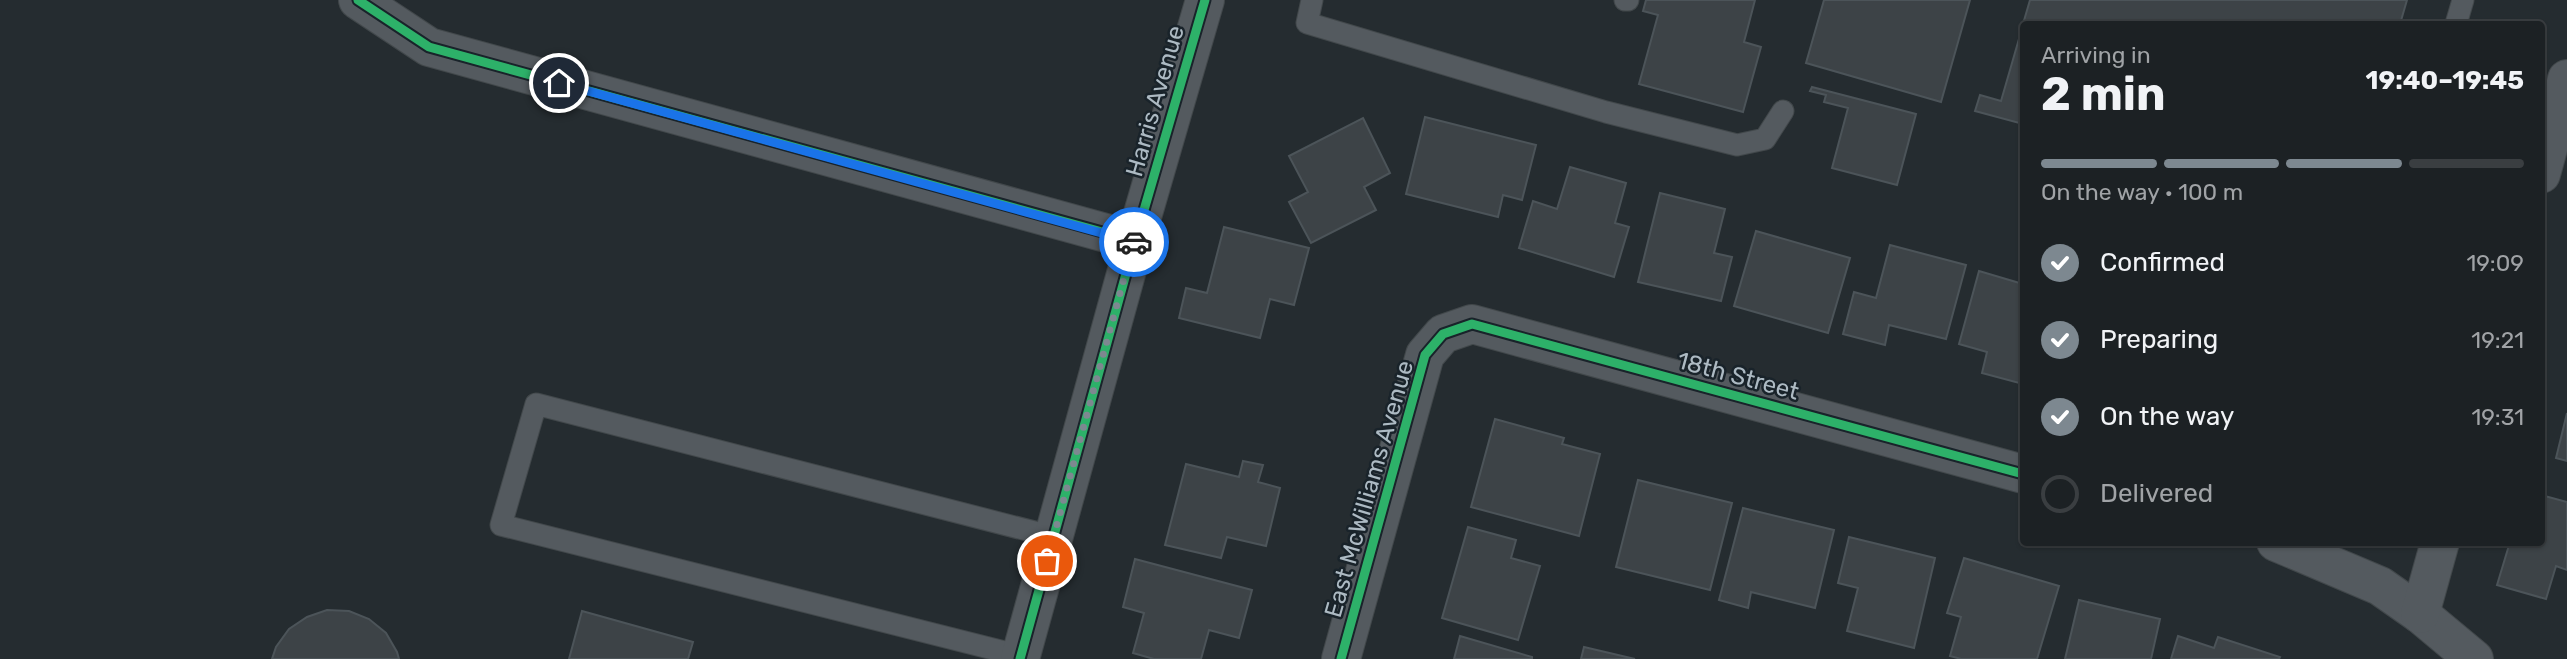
<!DOCTYPE html>
<html lang="en">
<head>
<meta charset="utf-8">
<style>
  :root { --surface:#1c2124; --page:#292e31; --text:#f1f3f6; --muted:#a0a3a6; --line:#3a3e41; --accent:#7d8890 }
  body { margin:0; font-family:Rubik,sans-serif; background:var(--page); color:var(--text); height:100vh; display:flex; flex-direction:column; font-size:26px; white-space:nowrap }
  * { box-sizing:border-box; margin:0 }
  p { font-size:23px; color:var(--muted) }
  .icon { flex:none; width:38px; height:38px; fill:none; stroke:currentColor; stroke-width:2; stroke-linecap:round; stroke-linejoin:round }
  .map { position:relative; flex:1; overflow:hidden }
  .side { position:absolute; left:2020px; top:21px; width:525px; height:525px; display:flex; flex-direction:column; background:var(--surface); border-radius:7px; box-shadow:0 2px 5px #0004,0 0 0 2px var(--line) }
  .side>* { flex:none }
  .pin { position:absolute; display:grid; place-items:center; width:60px; height:60px; color:#fff; margin:-30px; border:4px solid #fff; border-radius:50%; box-shadow:0 2px 7px #0007 }
  .courier { position:absolute; display:grid; place-items:center; width:70px; height:70px; margin:-35px; border:5px solid #1a73e8; border-radius:50%; background:#fff; color:#222; box-shadow:0 2px 9px #0007 }
  .summary em { font-style:normal; font-weight:700 }
  .summary div { display:flex; flex-direction:column-reverse }
  .summary { display:flex; align-items:center; justify-content:space-between; height:119px; padding:0 21px }
  h1 { font-size:46px; font-weight:700; line-height:52px }
  .bar { display:grid; grid-template-columns:repeat(4,1fr); gap:10px 7px; align-content:center; height:84px; padding:0 21px }
  .bar i { height:9px; border-radius:5px; background:var(--line) }
  .bar .on { background:var(--accent) }
  .bar p { grid-column:span 4 }
  ol { padding:0 21px; list-style:none }
  li { display:flex; align-items:center; gap:21px; height:77px }
  li p { margin-inline-start:auto }
  li .icon { padding:7px; border-radius:50%; background:var(--accent); color:#fff; stroke-width:4 }
  li:last-child { color:var(--muted) }
  li i { width:38px; height:38px; border:4px solid var(--line); border-radius:50% }
  .map>svg:first-child { display:block }
</style>
</head>
<body>
<div class="map">
<svg width="2567" height="659" viewBox="0 0 2567 659">
  <rect width="100%" height="100%" fill="#252c30"/>
  <g fill="#3d4347" stroke="#4c5459" stroke-width="2">
    <polygon points="1646,0 1755,0 1744,42 1761,47 1743,112 1639,84 1658,15 1643,11"/>
    <polygon points="1824,0 1970,0 1941,102 1806,63"/>
    <polygon points="2030,0 2407,0 2400,24 2023,24"/>
    <polygon points="2023,25 2023,124 1975,111 1980,95 2001,101"/>
    <polygon points="1812,87 1916,114 1897,185 1832,168 1848,108 1824,102 1826,95 1810,91"/>
    <polygon points="1425,117 1536,145 1522,200 1503,195 1498,217 1406,194"/>
    <polygon points="1363,118 1390,173 1364,187 1376,210 1311,243 1289,202 1308,192 1289,156"/>
    <polygon points="1570,167 1626,183 1615,223 1629,227 1614,277 1519,248 1533,201 1557,209"/>
    <polygon points="1660,193 1725,209 1714,253 1732,257 1721,301 1638,282"/>
    <polygon points="1224,227 1309,248 1294,305 1270,299 1260,338 1179,318 1186,288 1207,293"/>
    <polygon points="1756,231 1850,258 1828,333 1734,306"/>
    <polygon points="1890,245 1966,265 1946,339 1889,325 1885,345 1843,334 1854,292 1876,298"/>
    <polygon points="1979,271 2023,284 2023,384 1982,373 1987,352 1959,344"/>
    <polygon points="2567,413 2567,461 2556,458"/>
    <polygon points="1495,419 1564,438 1562,444 1600,454 1579,536 1471,507"/>
    <polygon points="1243,461 1263,465 1258,482 1280,488 1266,546 1227,537 1221,558 1165,545 1186,464 1239,477"/>
    <polygon points="1638,480 1732,503 1710,590 1616,567"/>
    <polygon points="2541,495 2567,502 2567,570 2556,566 2546,599 2497,585 2510,542 2541,542"/>
    <polygon points="1743,508 1834,530 1815,608 1751,592 1748,608 1719,600"/>
    <polygon points="1468,527 1516,540 1511,558 1540,566 1518,640 1442,618"/>
    <polygon points="1849,537 1935,558 1914,648 1847,631 1858,588 1838,583"/>
    <polygon points="1964,558 2059,586 2037,659 1961,659 1950,656 1961,617 1947,613"/>
    <polygon points="1135,559 1252,590 1239,638 1209,630 1201,659 1154,659 1133,653 1144,613 1123,607"/>
    <polygon points="2079,600 2160,619 2151,659 2065,659"/>
    <polygon points="327,610 349,611 369,619 386,633 397,652 399,659 272,659 276,647 289,629 307,617"/>
    <polygon points="582,611 693,642 688,659 569,659"/>
    <polygon points="1460,636 1532,657 1532,659 1454,659"/>
    <polygon points="2178,636 2214,648 2218,637 2280,657 2279,659 2171,659"/>
    <polygon points="1584,647 1635,659 1581,659"/>
  </g>
  <g fill="none" stroke-linecap="round" stroke-linejoin="round">
    <defs>
      <g id="service">
        <polyline points="1312,0 1307,23 1606,112 1737,145 1765,139 1783,111"/>
        <polyline points="1625,0 1628,0"/>
        <polyline points="2456,24 2463,0"/>
        <polyline points="1021,656 501,525 536,404 1054,537"/>
      </g>
      <g id="minor">
        <polyline points="358,0 429,47 1135,241"/>
        <polyline points="2541,174 2567,79"/>
        <polyline points="2276,542 2380,586 2420,614 2474,659"/>
        <polyline points="2420,614 2440,542"/>
        <polyline points="1020,659 1135,241 1205,0"/>
        <polyline points="1341,659 1425,355 1443,334 1472,324 2023,474"/>
      </g>
    </defs>
    <use href="#service" stroke="#42484b" stroke-width="23"/>
    <use href="#minor" stroke="#42484b" stroke-width="40"/>
    <use href="#service" stroke="#545a5f" stroke-width="21"/>
    <use href="#minor" stroke="#545a5f" stroke-width="38"/>
    <defs>
      <g id="cycleway">
        <polyline points="358,0 429,47 1135,241"/>
        <polyline points="1020,659 1135,241 1205,0"/>
        <polyline points="1341,659 1425,355 1443,334 1472,324 2023,474"/>
      </g>
    </defs>
    <use href="#cycleway" stroke="#19232a" stroke-width="13"/>
    <use href="#cycleway" stroke="#2db169" stroke-width="9"/>
  </g>
  <g fill="none" stroke-linecap="round" stroke-linejoin="round">
    <polyline stroke="#7d8890" stroke-width="7" stroke-dasharray="0 12.6" points="1047,561 1134,242"/>
    <polyline stroke="#1a73e8" stroke-width="9" points="559,83 1134,242"/>
  </g>
  <g text-anchor="middle" stroke-width="5" stroke-linejoin="round" paint-order="stroke">
    <g font-size="24" fill="#adbac3" stroke="#19232a">
      <text transform="translate(1155 101) rotate(-74)" y="8">Harris Avenue</text>
      <text transform="translate(1738 376) rotate(15)" y="8">18th Street</text>
      <text transform="translate(1369 489) rotate(-74)" y="8">East McWilliams Avenue</text>
    </g>
  </g>
</svg>
<div class="pin" style="left:1047px;top:561px;background:#ea580c"><svg class="icon" aria-label="bag" viewBox="0 0 24 24"><path d="M5 8h14l-1 12H6zM9 8a3 3 0 0 1 6 0"/></svg></div>
<div class="pin" style="left:559px;top:83px;background:#1f2937"><svg class="icon" aria-label="home" viewBox="0 0 24 24"><path d="M3 11l9-7 9 7M6 9v11h12V9"/></svg></div>
<div class="courier" style="left:1134px;top:242px"><svg class="icon" aria-label="car" viewBox="0 0 24 24"><path d="M5 17H2v-5l4-1 3-4h7l3 4 3 1v5h-3M9 17h6M6 11h13"/><circle cx="7" cy="17" r="2"/><circle cx="17" cy="17" r="2"/></svg></div>
<section class="side">
<div class="summary"><div><h1>2 min</h1><p>Arriving in</p></div><em>19:40–19:45</em></div>
<div class="bar"><i class="on"></i><i class="on"></i><i class="on"></i><i></i><p>On the way · 100 m</p></div>
<ol>
<li><svg class="icon" aria-label="check" viewBox="0 0 24 24"><path d="M5 12l5 5 9-10"/></svg>Confirmed<p>19:09</p></li>
<li><svg class="icon" aria-label="check" viewBox="0 0 24 24"><path d="M5 12l5 5 9-10"/></svg>Preparing<p>19:21</p></li>
<li><svg class="icon" aria-label="check" viewBox="0 0 24 24"><path d="M5 12l5 5 9-10"/></svg>On the way<p>19:31</p></li>
<li><i></i>Delivered</li>
</ol>
</section>
</div>
</body>
</html>
